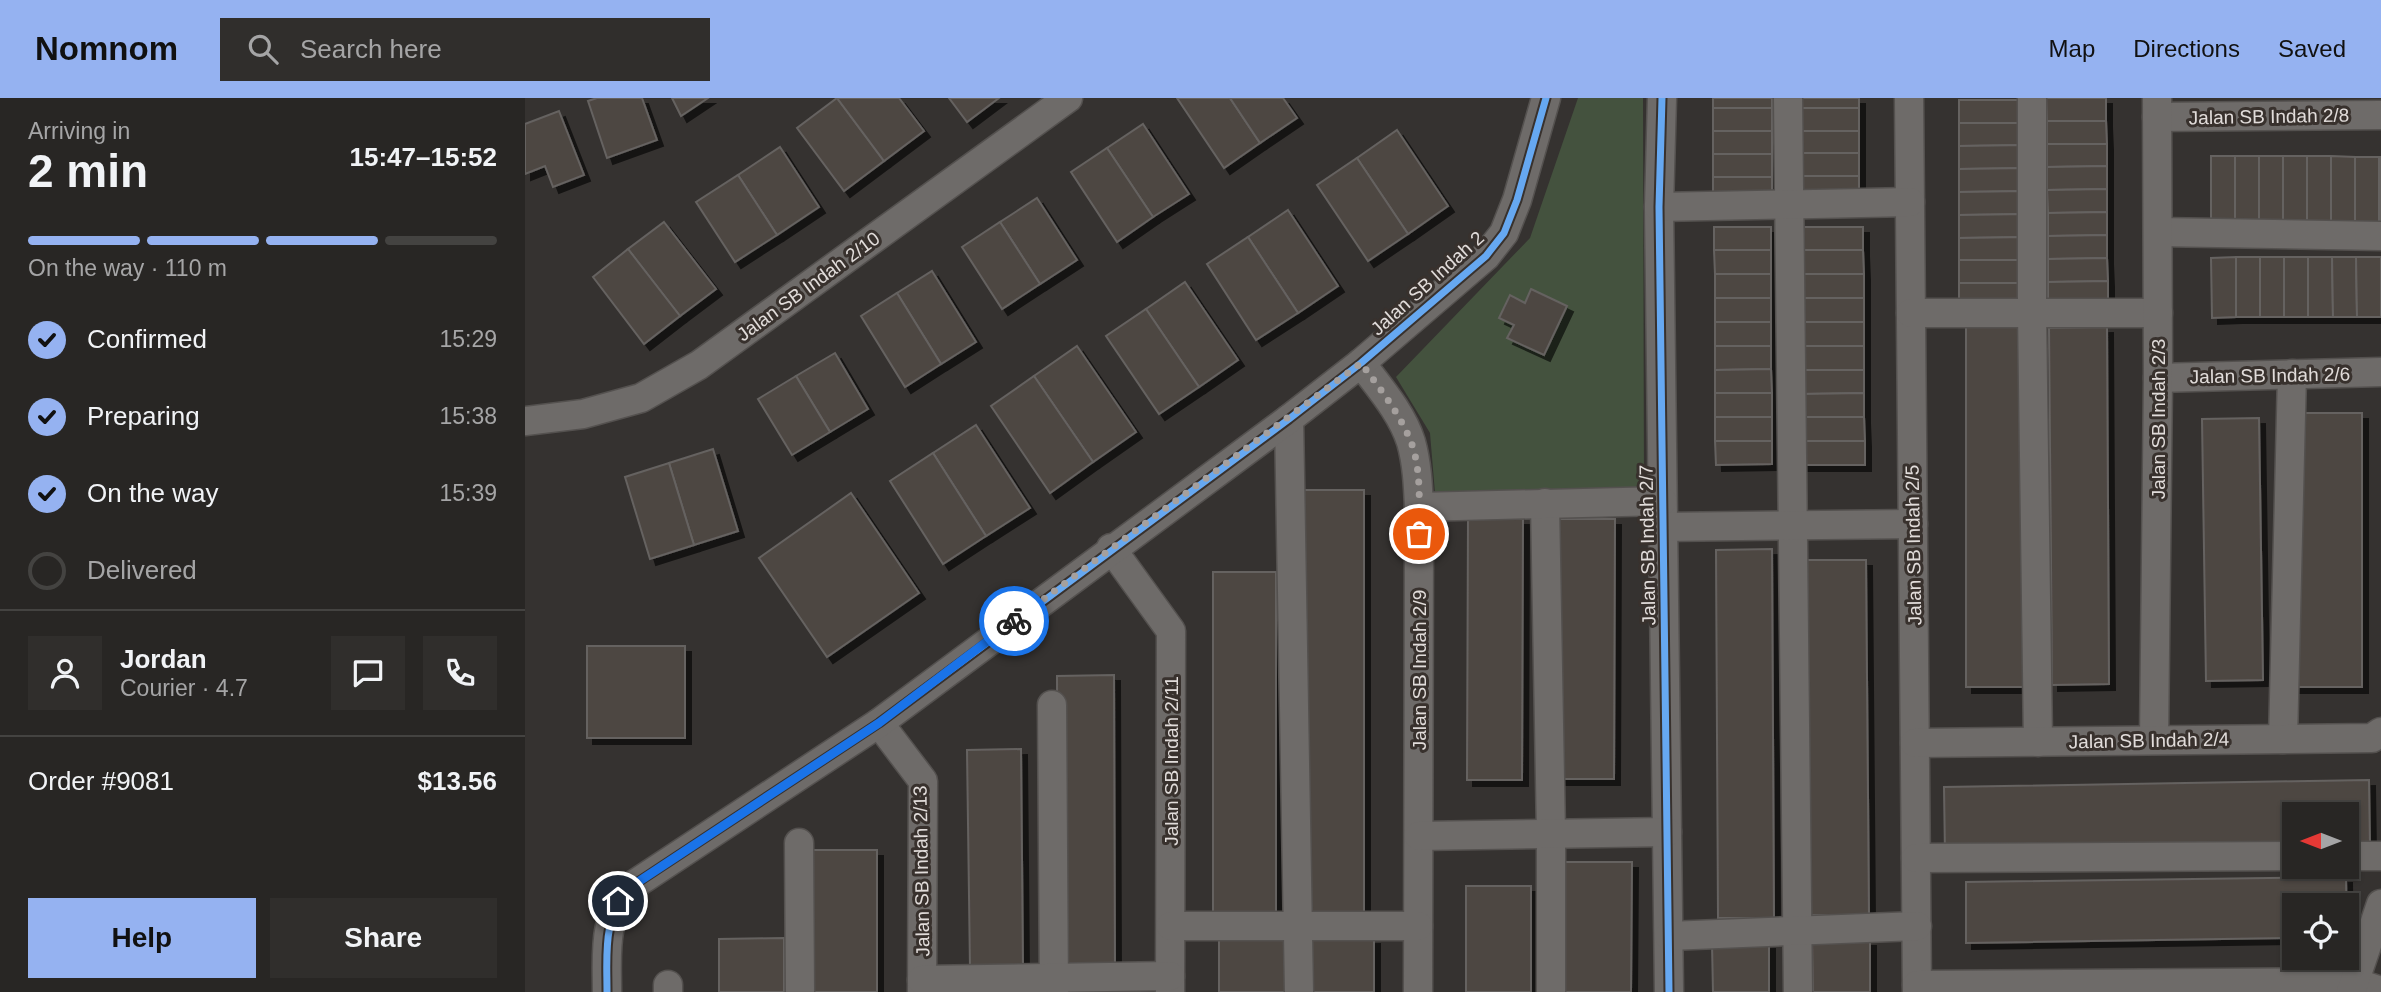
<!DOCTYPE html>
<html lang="en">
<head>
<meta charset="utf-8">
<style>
  :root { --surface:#282624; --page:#302e2c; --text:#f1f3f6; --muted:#a5a5a6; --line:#444341; --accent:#95b2f1 }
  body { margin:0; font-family:Arial,sans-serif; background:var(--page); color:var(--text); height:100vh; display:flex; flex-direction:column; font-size:26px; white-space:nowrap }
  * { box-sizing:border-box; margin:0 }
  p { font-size:23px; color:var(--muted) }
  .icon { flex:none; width:38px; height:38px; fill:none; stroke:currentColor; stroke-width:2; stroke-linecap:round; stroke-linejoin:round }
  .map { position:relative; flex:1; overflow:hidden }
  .side { display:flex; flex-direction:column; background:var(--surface); width:525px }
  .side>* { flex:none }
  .needle { width:46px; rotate:270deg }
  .controls { position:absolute; left:1757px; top:704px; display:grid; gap:14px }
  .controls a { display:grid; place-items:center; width:77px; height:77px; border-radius:0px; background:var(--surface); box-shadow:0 2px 5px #0004,0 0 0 2px var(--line); font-size:35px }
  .pin { position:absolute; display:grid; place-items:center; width:60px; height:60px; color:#fff; margin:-30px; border:4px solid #fff; border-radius:50%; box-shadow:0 2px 7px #0007 }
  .courier { position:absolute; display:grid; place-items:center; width:70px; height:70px; margin:-35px; border:5px solid #1a73e8; border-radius:50%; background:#fff; color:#222; box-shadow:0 2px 9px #0007 }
  .summary em { font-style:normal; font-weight:800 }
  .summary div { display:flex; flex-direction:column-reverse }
  .summary { display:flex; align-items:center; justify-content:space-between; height:119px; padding:0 28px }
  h1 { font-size:46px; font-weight:800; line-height:52px }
  .bar { display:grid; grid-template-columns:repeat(4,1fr); gap:10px 7px; align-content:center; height:84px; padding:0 28px }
  .bar i { height:9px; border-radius:5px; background:var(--line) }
  .bar .on { background:var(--accent) }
  .bar p { grid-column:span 4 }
  .line { display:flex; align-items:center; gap:18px; padding:0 28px; border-top:2px solid var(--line) }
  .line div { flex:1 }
  .round { display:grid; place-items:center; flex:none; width:74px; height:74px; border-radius:0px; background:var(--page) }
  ol { padding:0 28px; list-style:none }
  li { display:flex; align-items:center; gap:21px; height:77px }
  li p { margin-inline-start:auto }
  li .icon { padding:7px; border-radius:50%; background:var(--accent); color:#111; stroke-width:4 }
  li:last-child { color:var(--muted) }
  li i { width:38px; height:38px; border:4px solid var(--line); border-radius:50% }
  .button { display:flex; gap:14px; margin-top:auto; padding:14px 28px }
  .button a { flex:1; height:80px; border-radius:0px; background:var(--accent); color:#111; font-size:28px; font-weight:800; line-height:80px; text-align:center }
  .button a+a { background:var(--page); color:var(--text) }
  header { display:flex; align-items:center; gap:42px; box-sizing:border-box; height:98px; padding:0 35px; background:var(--accent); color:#111 }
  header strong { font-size:33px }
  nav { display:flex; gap:38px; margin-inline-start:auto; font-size:24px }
  .search { width:490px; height:63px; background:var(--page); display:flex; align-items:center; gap:18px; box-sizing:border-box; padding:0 24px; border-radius:0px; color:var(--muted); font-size:26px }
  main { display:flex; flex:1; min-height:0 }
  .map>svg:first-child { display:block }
</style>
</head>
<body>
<header>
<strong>Nomnom</strong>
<div class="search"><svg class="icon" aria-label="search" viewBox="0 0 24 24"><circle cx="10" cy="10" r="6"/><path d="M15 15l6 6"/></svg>Search here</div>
<nav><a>Map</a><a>Directions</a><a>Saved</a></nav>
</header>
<main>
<section class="side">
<div class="summary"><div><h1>2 min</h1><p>Arriving in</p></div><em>15:47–15:52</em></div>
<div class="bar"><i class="on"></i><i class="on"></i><i class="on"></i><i></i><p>On the way · 110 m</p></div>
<ol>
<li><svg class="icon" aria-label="check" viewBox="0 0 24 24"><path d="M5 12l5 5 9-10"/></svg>Confirmed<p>15:29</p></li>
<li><svg class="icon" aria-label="check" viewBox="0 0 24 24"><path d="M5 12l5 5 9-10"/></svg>Preparing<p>15:38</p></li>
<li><svg class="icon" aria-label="check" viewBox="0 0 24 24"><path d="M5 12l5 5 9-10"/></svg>On the way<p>15:39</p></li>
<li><i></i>Delivered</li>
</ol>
<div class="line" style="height:126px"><a class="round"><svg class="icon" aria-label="person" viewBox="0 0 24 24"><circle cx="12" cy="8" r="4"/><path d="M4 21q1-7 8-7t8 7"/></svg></a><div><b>Jordan</b><p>Courier · 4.7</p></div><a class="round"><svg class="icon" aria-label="chat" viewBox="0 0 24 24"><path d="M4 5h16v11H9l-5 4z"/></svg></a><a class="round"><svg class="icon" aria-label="phone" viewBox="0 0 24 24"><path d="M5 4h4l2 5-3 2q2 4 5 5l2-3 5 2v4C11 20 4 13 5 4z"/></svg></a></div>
<div class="line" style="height:91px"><div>Order #9081</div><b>$13.56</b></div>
<div class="button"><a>Help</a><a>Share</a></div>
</section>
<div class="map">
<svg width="1856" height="894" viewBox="0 0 1856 894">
  <defs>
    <filter id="shadow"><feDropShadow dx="6" dy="6" stdDeviation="0" flood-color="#0009"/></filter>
  </defs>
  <rect width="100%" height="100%" fill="#353230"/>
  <polygon fill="#44523e" points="1053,0 1118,0 1119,394 910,395 905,335 871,279 1005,140"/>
  <g fill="#4e4743" stroke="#656260" stroke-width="2" filter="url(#shadow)">
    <polygon points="72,0 117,0 132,42 82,60 63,3"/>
    <polygon points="147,0 183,0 156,18"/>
    <polygon points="312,0 359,63 319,93 272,30"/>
    <polygon points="312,0 374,0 399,33 359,63"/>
    <polygon points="424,0 474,0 442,24"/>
    <polygon points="652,0 705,0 735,45 699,70"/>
    <polygon points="705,0 758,0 772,20 735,45"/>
    <rect x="1188" y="0" width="59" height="10"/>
    <rect x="1274" y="0" width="60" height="10"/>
    <polygon points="1521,0 1581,0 1581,23 1522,23"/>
    <rect x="1434" y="2" width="67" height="23"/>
    <rect x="1188" y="10" width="59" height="23"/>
    <rect x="1274" y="10" width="60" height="23"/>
    <polygon points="34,13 59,77 28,89 20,68 0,76 0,26"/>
    <polygon points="1522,23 1581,23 1582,46 1522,46"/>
    <polygon points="1434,25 1501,25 1501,47 1434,48"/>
    <polygon points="618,26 664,96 628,119 582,50"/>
    <polygon points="872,32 923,108 883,136 832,60"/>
    <rect x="1188" y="33" width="59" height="23"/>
    <rect x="1274" y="33" width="60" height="22"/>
    <polygon points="1522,46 1582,46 1582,68 1522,69"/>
    <polygon points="1501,47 1501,70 1434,71 1434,48"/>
    <polygon points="255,49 294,109 252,137 213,77"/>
    <polygon points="582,50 628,119 592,144 546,74"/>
    <rect x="1274" y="55" width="60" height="23"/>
    <rect x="1188" y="56" width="59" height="23"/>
    <rect x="1686" y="58" width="24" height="71"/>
    <rect x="1710" y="58" width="24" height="71"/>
    <rect x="1734" y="58" width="24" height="71"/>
    <rect x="1758" y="58" width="24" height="71"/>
    <rect x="1782" y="58" width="24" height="71"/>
    <polygon points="1806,58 1830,59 1830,129 1806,129"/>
    <rect x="1830" y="59" width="24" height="70"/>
    <rect x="1854" y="59" width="2" height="70"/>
    <polygon points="832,60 883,136 843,163 792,87"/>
    <polygon points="1582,68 1582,91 1522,92 1522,69"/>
    <polygon points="1501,70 1501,93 1434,94 1434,71"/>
    <polygon points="213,77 252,137 210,164 171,104"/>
    <rect x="1274" y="78" width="60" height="23"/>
    <rect x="1188" y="79" width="59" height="23"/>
    <polygon points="1582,91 1582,114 1523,115 1522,92"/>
    <polygon points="1501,93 1502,116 1434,117 1434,94"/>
    <polygon points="512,100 552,162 515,186 475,124"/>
    <polygon points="763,112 813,188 773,215 723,139"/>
    <polygon points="1582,114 1582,137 1523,138 1523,115"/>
    <polygon points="1502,116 1502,139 1434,140 1434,117"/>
    <polygon points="139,124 191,191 155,218 103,151"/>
    <polygon points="475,124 515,186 477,211 437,149"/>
    <rect x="1189" y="129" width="57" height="23"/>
    <rect x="1275" y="129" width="63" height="23"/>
    <polygon points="1582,137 1582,160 1523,161 1523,138"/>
    <polygon points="723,139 773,215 731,242 682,166"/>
    <polygon points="1502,139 1502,162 1434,162 1434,140"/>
    <polygon points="103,151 155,218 119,246 68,179"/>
    <polygon points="1189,152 1246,152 1246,176 1190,176"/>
    <polygon points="1275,152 1338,152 1339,176 1275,176"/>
    <polygon points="1711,159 1711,219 1687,220 1686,160"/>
    <rect x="1711" y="159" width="24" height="60"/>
    <rect x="1735" y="159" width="24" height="60"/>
    <rect x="1759" y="159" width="24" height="60"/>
    <polygon points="1783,159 1807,159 1808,219 1783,219"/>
    <polygon points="1807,159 1831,159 1832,219 1808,219"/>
    <polygon points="1831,159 1856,159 1856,219 1832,219"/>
    <polygon points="1582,160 1583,183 1523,184 1523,161"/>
    <rect x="1434" y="162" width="68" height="23"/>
    <polygon points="407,173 451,244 416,266 372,195"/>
    <rect x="1190" y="176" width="56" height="24"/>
    <rect x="1275" y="176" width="64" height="24"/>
    <polygon points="1583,183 1583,206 1523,207 1523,184"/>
    <polygon points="660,184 713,262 674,289 621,211"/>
    <rect x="1434" y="185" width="68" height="23"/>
    <polygon points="1006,191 1042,208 1019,257 982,240 989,227 974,220 985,197 1000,205"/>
    <polygon points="372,195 416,266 380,289 336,218"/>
    <rect x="1190" y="200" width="56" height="24"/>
    <polygon points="1275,200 1339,200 1339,224 1276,224"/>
    <polygon points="621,211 674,289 634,316 581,238"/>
    <rect x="1190" y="224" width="56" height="24"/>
    <rect x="1276" y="224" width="63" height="24"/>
    <rect x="1441" y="229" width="58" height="360"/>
    <polygon points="1582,229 1584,586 1527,587 1524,230"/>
    <polygon points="552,248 611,334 568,364 509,278"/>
    <polygon points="1190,248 1246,248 1246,271 1190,272"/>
    <rect x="1276" y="248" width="63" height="24"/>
    <polygon points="310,255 343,311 305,334 271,278"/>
    <polygon points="1246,271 1247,295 1190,295 1190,272"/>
    <polygon points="1276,272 1339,272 1339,295 1276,296"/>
    <polygon points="271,278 305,334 267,357 233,301"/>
    <polygon points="509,278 568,364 525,395 466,308"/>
    <rect x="1190" y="295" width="57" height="24"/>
    <polygon points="1339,295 1339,319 1276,319 1276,296"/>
    <rect x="1768" y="315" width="69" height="274"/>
    <rect x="1190" y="319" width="57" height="24"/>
    <polygon points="1276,319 1339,319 1340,343 1276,343"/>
    <polygon points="1734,320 1738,582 1681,583 1677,321"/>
    <polygon points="451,327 505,410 461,438 408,355"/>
    <polygon points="1190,343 1247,343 1247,366 1191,367"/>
    <rect x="1276" y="343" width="64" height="24"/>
    <polygon points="188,351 213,433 169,447 144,365"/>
    <polygon points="408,355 461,438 418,466 365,383"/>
    <polygon points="144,365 169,447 125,461 100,379"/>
    <rect x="779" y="392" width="60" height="423"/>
    <polygon points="326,395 394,495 302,559 234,460"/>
    <polygon points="943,421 998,421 997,682 942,682"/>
    <polygon points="1030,421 1090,421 1089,681 1029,681"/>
    <polygon points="1247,451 1249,820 1193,820 1191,452"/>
    <polygon points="1279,462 1341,462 1344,817 1281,817"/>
    <rect x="688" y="474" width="63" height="343"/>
    <rect x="62" y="548" width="98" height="92"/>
    <polygon points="589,577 590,874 533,874 532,578"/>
    <polygon points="496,651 498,870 445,870 442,652"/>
    <polygon points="1844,682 1845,749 1822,750 1822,716 1769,716 1769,751 1420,756 1419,689"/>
    <rect x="283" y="752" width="69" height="142"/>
    <polygon points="1037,764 1107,764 1106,894 1036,894"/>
    <polygon points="1821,779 1822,839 1822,807 1769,807 1769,840 1441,845 1441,784"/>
    <rect x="941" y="788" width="65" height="106"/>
    <polygon points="259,840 259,894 194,894 194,841"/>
    <polygon points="849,840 849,894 783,894 783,841"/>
    <rect x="694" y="841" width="67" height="53"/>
    <polygon points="1287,842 1345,842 1345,894 1288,894"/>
    <polygon points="1244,845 1244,894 1188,894 1187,846"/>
  </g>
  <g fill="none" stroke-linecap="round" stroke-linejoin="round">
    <defs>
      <g id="minor">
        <polyline points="1137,0 1134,109 1144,894"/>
        <polyline points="1263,0 1273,894"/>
        <polyline points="1384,0 1392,894"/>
        <polyline points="1507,0 1507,215 1513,644"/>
        <polyline points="1632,19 1856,17"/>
        <polyline points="1134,109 1385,104"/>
        <polyline points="1634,134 1856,138"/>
        <polyline points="1386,215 1633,215"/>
        <path d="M836 265C854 289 877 315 886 344 892 365 893 387 894 409L893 894"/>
        <polyline points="1633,280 1856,274"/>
        <polyline points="764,321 774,894"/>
        <polyline points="0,323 58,316 116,300 174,267 543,0"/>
        <polyline points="1020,405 1026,736 1026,894"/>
        <polyline points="894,409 1137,403"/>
        <polyline points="1138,429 1388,426"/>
        <polyline points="586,450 646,533 645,894"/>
        <polyline points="527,607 529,894"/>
        <polyline points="354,625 398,683 397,894"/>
        <polyline points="1758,641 1767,276"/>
        <polyline points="1629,642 1633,280 1632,0"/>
        <polyline points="1390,645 1847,640 1856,634"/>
        <polyline points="894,738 1142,734"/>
        <polyline points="274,745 275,894"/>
        <polyline points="1822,758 1856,758"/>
        <polyline points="1391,760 1769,758"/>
        <polyline points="646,828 893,828"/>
        <polyline points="1144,838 1392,828"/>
        <polyline points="397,882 645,878"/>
        <polyline points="1392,887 1829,884 1856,893"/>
        <path d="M82 894C82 852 77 821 107 788L354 625 764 321 836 265 961 158 979 135 992 102 1021 0"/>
        <polyline points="143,894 143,887"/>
        <polyline points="1826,894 1856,806"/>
      </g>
    </defs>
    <use href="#minor" stroke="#54514f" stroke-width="31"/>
    <use href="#minor" stroke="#6e6b69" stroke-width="28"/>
    <defs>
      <g id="cycleway">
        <polyline points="1137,0 1134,109 1144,894"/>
        <path d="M82 894C82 852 77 821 107 788L354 625 764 321 836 265 961 158 979 135 992 102 1021 0"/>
      </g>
    </defs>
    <use href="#cycleway" stroke="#38312d" stroke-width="11"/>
    <use href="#cycleway" stroke="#66a8f1" stroke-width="7"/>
  </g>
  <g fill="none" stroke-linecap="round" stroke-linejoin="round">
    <path stroke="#a5a09e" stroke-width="7" stroke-dasharray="0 12.6" d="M489 523 836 265C853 288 872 312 884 339 897 368 894 405 894 436"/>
    <polyline stroke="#1a73e8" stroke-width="9" points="93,803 107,788 354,625 489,523"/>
  </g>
  <g text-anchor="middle" stroke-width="6" stroke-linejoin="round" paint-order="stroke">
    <g font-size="19" fill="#e1dcda" stroke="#38312d">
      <text transform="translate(1744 18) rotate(-1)" y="7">Jalan SB Indah 2/8</text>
      <text transform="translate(902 185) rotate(-42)" y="7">Jalan SB Indah 2</text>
      <text transform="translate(283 188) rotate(-36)" y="7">Jalan SB Indah 2/10</text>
      <text transform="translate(1745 277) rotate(-1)" y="7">Jalan SB Indah 2/6</text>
      <text transform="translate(1633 321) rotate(-90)" y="7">Jalan SB Indah 2/3</text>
      <text transform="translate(1122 447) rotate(-91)" y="7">Jalan SB Indah 2/7</text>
      <text transform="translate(1388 447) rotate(-91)" y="7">Jalan SB Indah 2/5</text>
      <text transform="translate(894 572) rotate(-90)" y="7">Jalan SB Indah 2/9</text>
      <text transform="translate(1624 642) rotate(-1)" y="7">Jalan SB Indah 2/4</text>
      <text transform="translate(646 663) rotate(-90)" y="7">Jalan SB Indah 2/11</text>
      <text transform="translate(396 773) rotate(-91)" y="7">Jalan SB Indah 2/13</text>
    </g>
  </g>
</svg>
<div class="controls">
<a><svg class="needle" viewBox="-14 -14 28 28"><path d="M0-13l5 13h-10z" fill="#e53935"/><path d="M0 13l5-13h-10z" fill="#a5a5a6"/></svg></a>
<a><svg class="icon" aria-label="locate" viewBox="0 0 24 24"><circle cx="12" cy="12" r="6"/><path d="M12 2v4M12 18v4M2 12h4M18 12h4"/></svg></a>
</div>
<div class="pin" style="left:894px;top:436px;background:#ea580c"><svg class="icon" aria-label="bag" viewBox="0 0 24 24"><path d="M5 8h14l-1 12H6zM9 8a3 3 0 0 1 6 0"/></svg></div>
<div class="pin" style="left:93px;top:803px;background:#1f2937"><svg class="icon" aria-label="home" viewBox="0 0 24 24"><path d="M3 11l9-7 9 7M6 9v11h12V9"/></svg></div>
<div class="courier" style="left:489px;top:523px"><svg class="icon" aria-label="bike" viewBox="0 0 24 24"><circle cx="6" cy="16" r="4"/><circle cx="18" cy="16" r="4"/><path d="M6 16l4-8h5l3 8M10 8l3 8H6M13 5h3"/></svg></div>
</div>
</main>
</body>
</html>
